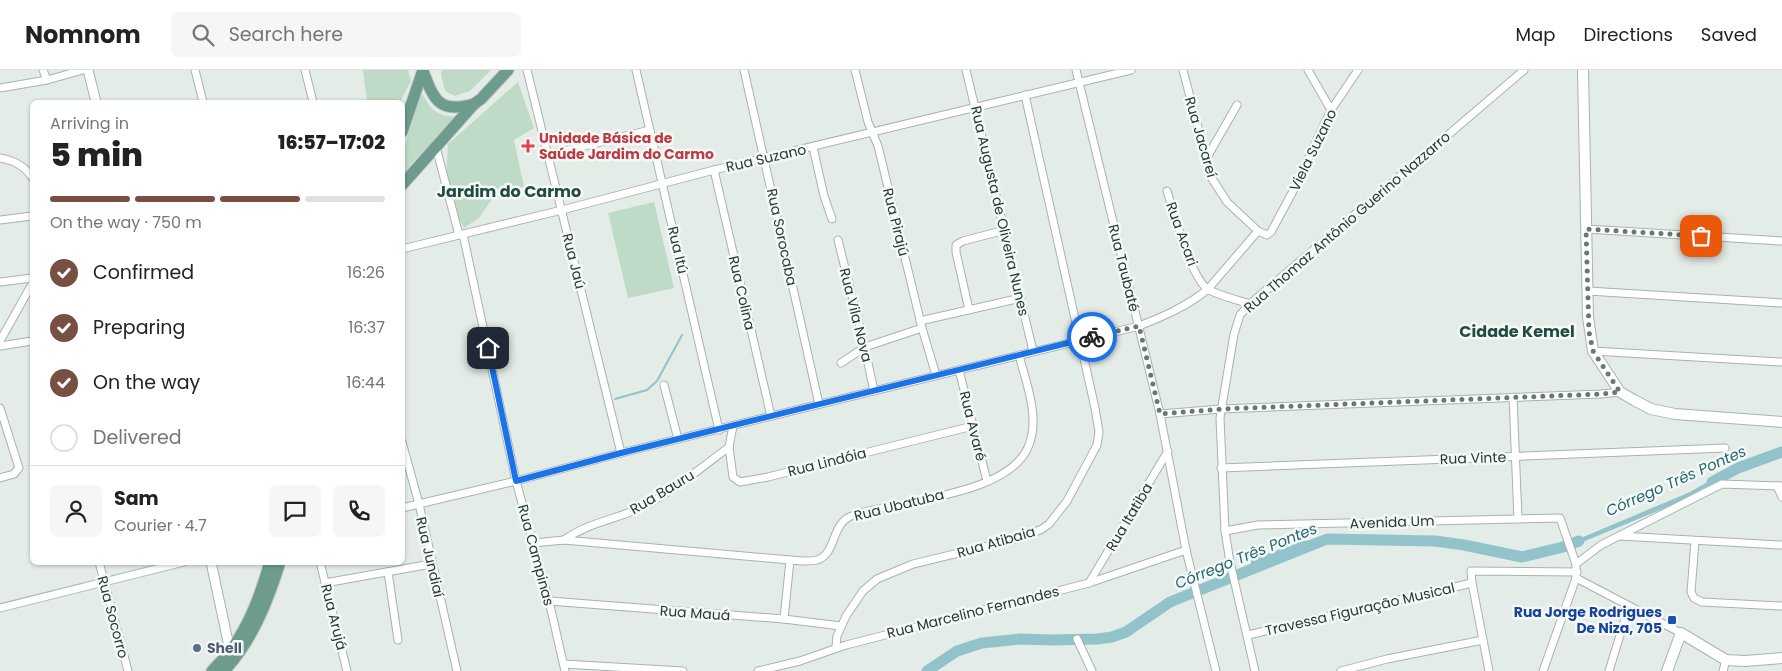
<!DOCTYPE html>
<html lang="en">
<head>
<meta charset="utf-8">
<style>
  :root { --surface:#fff; --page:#f6f6f6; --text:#222; --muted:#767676; --line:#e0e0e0; --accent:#784f43 }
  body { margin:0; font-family:Poppins,sans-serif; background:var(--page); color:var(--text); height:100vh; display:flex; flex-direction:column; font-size:19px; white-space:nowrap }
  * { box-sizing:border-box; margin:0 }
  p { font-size:16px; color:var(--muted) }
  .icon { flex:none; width:28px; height:28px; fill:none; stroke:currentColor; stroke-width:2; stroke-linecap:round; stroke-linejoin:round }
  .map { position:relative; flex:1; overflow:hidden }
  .drawer { position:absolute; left:30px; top:30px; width:375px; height:465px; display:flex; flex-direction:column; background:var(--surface); border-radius:8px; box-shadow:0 1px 4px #0004 }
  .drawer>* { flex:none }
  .pin { position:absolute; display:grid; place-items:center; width:42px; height:42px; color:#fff; margin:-21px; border-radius:10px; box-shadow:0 2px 8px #0006 }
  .courier { position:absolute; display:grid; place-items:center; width:50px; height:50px; margin:-25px; border:4px solid #1a73e8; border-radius:50%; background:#fff; color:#222; box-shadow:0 1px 6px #0007 }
  .headline em { font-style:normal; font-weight:800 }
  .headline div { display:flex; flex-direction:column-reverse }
  .headline { display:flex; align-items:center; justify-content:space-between; height:85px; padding:0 20px }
  h1 { font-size:32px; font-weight:800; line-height:38px }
  .bar { display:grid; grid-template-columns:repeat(4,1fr); gap:8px 5px; align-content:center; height:60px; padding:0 20px }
  .bar i { height:6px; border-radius:4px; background:var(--line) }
  .bar .selected { background:var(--accent) }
  .bar p { grid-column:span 4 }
  .line { display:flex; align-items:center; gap:12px; padding:0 20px; border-top:1px solid var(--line) }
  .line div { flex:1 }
  .round { display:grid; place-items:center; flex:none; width:52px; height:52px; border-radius:8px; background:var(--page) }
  ol { padding:0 20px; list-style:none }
  li { display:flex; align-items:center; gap:15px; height:55px }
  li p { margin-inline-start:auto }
  li .icon { padding:5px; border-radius:50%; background:var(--accent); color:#fff; stroke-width:4 }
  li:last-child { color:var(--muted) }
  li i { width:28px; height:28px; border:2px solid var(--line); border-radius:50% }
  header { display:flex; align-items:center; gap:30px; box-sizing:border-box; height:70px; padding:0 25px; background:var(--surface); border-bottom:1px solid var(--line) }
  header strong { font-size:24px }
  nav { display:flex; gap:28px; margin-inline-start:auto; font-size:18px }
  .search { width:350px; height:45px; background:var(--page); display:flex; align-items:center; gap:12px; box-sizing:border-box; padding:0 18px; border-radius:8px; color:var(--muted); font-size:19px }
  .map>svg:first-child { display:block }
</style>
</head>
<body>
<header>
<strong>Nomnom</strong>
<div class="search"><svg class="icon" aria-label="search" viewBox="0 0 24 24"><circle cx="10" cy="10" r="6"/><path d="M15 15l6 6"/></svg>Search here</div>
<nav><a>Map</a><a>Directions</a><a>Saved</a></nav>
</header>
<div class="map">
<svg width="1782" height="601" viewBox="0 0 1782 601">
  <rect width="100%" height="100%" fill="#e4ece8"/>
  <g fill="#bfdac6">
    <polygon points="363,0 408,0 411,11 400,32 370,32 367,31"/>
    <polygon points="442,0 491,0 470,21 455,26 445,21 441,4"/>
    <polygon points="518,12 534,58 514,70 524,117 492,129 479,148 464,158 453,138 446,111 448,74"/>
    <path d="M420 25H423C433 43 437 45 458 47L412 93 403 106 402 85Z"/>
    <polygon points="654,132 674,218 628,228 608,143"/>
  </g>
  <g fill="#92c2ca">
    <polygon points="1725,402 1725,407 1672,435 1573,476 1569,473 1690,422"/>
    <polygon points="1339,465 1370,466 1369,469 1335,467 1299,476 1251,497 1251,490 1299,472"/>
  </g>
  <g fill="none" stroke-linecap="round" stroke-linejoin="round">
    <polyline stroke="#92c2ca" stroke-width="2" points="615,329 647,320 657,311 682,265"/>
    <g stroke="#92c2ca" stroke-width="11">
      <polyline points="1712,412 1738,398 1782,382"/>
      <polyline points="927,601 957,581 982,573 1020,569 1052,570 1097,569 1112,567 1126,562 1170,532 1327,469 1435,471 1464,475 1522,487 1563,477 1579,471"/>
    </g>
    <defs>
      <g id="minor">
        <polyline points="43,0 47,10"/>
        <polyline points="195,0 203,32"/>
        <polyline points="305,0 313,32"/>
        <polyline points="527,0 621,383"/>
        <polyline points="636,0 719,360"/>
        <polyline points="744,0 819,334"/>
        <polyline points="855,0 868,52 878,76 922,258 936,305"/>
        <polyline points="966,0 1033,281"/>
        <polyline points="1076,0 1160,344 1186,480 1216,601"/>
        <polyline points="1183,0 1211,107 1227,132 1258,161 1267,165 1271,162 1292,123 1331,40 1358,0"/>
        <polyline points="1308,0 1331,40"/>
        <polyline points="0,18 47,10 83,0"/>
        <polyline points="436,77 459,165"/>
        <polyline points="813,77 824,126 832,149"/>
        <polyline points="548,85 650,60"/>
        <path d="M0 88C15 91 23 95 32 107"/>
        <polyline points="1206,89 1237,35"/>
        <polyline points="714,100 771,346"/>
        <path d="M1167 121C1174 142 1191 210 1209 220 1221 226 1237 230 1250 234"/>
        <polyline points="0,150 32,146"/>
        <polyline points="1586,159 1782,171"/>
        <polyline points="463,164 516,411 549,531 565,601"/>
        <polyline points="838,170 863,270 874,321"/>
        <polyline points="402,179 562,140 714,100 1131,0"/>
        <polyline points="0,212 32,208"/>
        <polyline points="1588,221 1782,233"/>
        <polyline points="969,240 956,182 956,175 963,171 1005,160"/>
        <polyline points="920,251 1021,228"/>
        <polyline points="0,271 32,214"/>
        <polyline points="0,276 32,271"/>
        <polyline points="1593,281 1782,292"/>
        <polyline points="841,293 865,277 922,258"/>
        <polyline points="959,300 987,411"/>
        <polyline points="664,315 678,369"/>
        <polyline points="1513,327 1518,449"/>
        <polyline points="0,338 19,398 14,404 0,408"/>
        <polyline points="1160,344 1221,339 1601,324 1620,322"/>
        <polyline points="733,356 729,377 733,407 740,412 768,407 973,356"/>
        <polyline points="402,372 419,434 457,601"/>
        <polyline points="1221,398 1725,378"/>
        <polyline points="1777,416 1782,427"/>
        <path d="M402 438 516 411 621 383 1139 256C1162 247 1188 236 1208 219L1258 161"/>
        <polyline points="1225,461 1258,455 1560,448 1576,494 1576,508 1543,601"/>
        <polyline points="1620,466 1782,475"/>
        <path d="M564 470C589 452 615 450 642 437 673 421 701 398 729 377"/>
        <polyline points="1695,471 1691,522 1694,528 1702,532 1782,536"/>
        <path d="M534 473 564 470 790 490C799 491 809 492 817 490 838 483 830 452 854 445 900 430 1010 426 1029 375 1040 346 1026 313 1019 285"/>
        <polyline points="99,492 128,601"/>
        <polyline points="320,492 347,601"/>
        <polyline points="1576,494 1601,475 1722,414 1782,416"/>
        <polyline points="388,502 398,570"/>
        <polyline points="1576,508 1681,563"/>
        <polyline points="325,513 431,494"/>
        <polyline points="1089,513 1168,381"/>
        <polyline points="549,531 784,549 841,556"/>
        <polyline points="0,538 184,492"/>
        <polyline points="784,549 790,490"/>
        <polyline points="1248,565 1472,513"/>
        <polyline points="1077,569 1092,601"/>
        <polyline points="836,577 837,566 846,546 863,521 877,509 913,494 1021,468 1042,459 1049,454 1067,431 1097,375 1099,362 1095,338 1025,25"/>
        <polyline points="564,594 683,601"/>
        <polyline points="758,601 800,591 846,575 1089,513 1186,480"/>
        <polyline points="1255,601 1230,492 1225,461 1220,348 1234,264 1240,245 1250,234 1524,0"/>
        <polyline points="1341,601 1387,589 1483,570"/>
        <polyline points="1489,601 1472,513 1471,501 1577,502"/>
        <polyline points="1609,601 1629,536"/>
        <polyline points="1723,601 1726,590"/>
      </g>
      <g id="tertiary">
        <polyline points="88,0 96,32"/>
        <polyline points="211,492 230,581"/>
      </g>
      <g id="secondary">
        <polyline points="1583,0 1588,247 1593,281 1620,322 1634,330 1651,339 1675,344 1782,352"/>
        <polyline points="1667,601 1681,563 1726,590 1745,591 1782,588"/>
      </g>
      <g id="primary">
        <path d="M423 1C434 30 439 44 474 34"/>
        <polyline points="402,62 423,0"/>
        <polyline points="402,115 474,34 481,29 508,0"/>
        <path d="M212 601C218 594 225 588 230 581 250 555 261 523 270 492"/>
        <path d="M224 601C252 571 268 531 280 492"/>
      </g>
    </defs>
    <use href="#minor" stroke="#a7b3af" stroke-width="9"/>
    <use href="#tertiary" stroke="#a7b3af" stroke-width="11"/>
    <use href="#secondary" stroke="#a3b6af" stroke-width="12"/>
    <use href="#primary" stroke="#c2c8c6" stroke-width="13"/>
    <use href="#minor" stroke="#fff" stroke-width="7"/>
    <use href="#tertiary" stroke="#fff" stroke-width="9"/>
    <use href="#secondary" stroke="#fff" stroke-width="10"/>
    <use href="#primary" stroke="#6d9c8f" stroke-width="11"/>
  </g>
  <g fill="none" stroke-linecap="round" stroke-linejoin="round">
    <polyline stroke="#687974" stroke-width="5" stroke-dasharray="0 9" points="1092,267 1139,256 1160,344 1221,339 1601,324 1620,322 1593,281 1589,262 1586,159 1701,166"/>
    <polyline stroke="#1a73e8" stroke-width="6" points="488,278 516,411 621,383 1092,267"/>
  </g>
  <path fill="#e0444e" stroke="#f4f8f6" stroke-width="2" d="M525.5 68.5h5v5h5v5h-5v5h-5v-5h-5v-5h5z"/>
  <rect fill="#1a4fb4" stroke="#f4f8f6" stroke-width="2" x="1667" y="545" width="10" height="10" rx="2.5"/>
  <circle fill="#5c6f8a" stroke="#f4f8f6" stroke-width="2" cx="197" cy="578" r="5"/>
  <g text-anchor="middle" stroke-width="5" stroke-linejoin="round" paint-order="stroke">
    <g font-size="14" fill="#253b35" stroke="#f4f8f6">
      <text transform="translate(1201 67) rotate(74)" y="5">Rua Jacareí</text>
      <text transform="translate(1313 80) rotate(-64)" y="5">Viela Suzano</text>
      <text transform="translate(766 88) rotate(-13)" y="5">Rua Suzano</text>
      <text transform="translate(1000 141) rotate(77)" y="5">Rua Augusta de Oliveira Nunes</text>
      <text transform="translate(896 152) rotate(76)" y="5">Rua Pirajú</text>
      <text transform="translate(1347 152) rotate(-41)" y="5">Rua Thomaz Antônio Guerino Nazzarro</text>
      <text transform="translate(1182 164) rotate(70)" y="5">Rua Acari</text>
      <text transform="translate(782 167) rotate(78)" y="5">Rua Sorocaba</text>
      <text transform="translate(678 180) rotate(77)" y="5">Rua Itú</text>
      <text transform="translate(574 191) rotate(76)" y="5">Rua Jaú</text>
      <text transform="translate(1124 198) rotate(76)" y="5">Rua Taubaté</text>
      <text transform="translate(742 223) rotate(77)" y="5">Rua Colina</text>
      <text transform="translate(856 245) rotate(76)" y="5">Rua Vila Nova</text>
      <text transform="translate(973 356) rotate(76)" y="5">Rua Avaré</text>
      <text transform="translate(1473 388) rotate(-2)" y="5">Rua Vinte</text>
      <text transform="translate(827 392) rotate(-14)" y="5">Rua Lindóia</text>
      <text transform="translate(662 422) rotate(-31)" y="5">Rua Bauru</text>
      <text transform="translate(899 435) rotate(-14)" y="5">Rua Ubatuba</text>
      <text transform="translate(1129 447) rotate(-59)" y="5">Rua Itatiba</text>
      <text transform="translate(1392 452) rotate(-2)" y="5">Avenida Um</text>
      <text transform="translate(996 472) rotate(-16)" y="5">Rua Atibaia</text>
      <text transform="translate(536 485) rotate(75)" y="5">Rua Campinas</text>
      <text transform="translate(430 487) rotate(77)" y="5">Rua Jundiaí</text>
      <text transform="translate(1360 539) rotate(-13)" y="5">Travessa Figuração Musical</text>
      <text transform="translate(973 542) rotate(-14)" y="5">Rua Marcelino Fernandes</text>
      <text transform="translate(695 543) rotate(4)" y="5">Rua Mauá</text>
      <text transform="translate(113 547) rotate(75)" y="5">Rua Socorro</text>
      <text transform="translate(334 547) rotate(76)" y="5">Rua Arujá</text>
    </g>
    <g font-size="14" font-weight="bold" fill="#be3a42" stroke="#f4f8f6" text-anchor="start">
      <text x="539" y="73">Unidade Básica de<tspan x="539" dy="16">Saúde Jardim do Carmo</tspan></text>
    </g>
    <g font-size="14" font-weight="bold" fill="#164399" stroke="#f4f8f6" text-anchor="end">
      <text x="1662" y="547">Rua Jorge Rodrigues<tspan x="1662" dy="16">De Niza, 705</tspan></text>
    </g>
    <g font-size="14" font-weight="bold" fill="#4e5e75" stroke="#f4f8f6" text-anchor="start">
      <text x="207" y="583">Shell</text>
    </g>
    <g font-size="15" font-style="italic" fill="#266570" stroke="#f4f8f6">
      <text transform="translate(1676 411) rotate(-24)" y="5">Córrego Três Pontes</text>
      <text transform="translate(1246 486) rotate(-22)" y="5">Córrego Três Pontes</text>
    </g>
    <g font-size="16" font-weight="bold" fill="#234b41" stroke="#f4f8f6">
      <text x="509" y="127">Jardim do Carmo</text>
      <text x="1517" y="267">Cidade Kemel</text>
    </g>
  </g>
</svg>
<div class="pin" style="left:1701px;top:166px;background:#ea580c"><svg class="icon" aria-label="bag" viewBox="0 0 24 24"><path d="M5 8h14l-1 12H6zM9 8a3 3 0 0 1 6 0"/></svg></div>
<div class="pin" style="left:488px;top:278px;background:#1f2937"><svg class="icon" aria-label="home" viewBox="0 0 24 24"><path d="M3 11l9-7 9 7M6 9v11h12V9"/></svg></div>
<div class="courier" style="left:1092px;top:267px"><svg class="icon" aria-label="bike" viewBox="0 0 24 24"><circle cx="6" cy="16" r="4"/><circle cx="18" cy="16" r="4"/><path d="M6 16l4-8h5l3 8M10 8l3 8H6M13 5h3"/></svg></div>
<section class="drawer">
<div class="headline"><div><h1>5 min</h1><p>Arriving in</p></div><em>16:57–17:02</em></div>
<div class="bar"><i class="selected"></i><i class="selected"></i><i class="selected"></i><i></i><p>On the way · 750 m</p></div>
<ol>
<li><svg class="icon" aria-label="check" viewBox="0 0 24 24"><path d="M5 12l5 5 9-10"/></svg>Confirmed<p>16:26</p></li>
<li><svg class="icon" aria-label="check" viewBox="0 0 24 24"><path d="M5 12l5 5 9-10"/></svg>Preparing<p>16:37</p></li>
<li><svg class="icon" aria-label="check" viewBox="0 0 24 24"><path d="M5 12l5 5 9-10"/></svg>On the way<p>16:44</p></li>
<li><i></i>Delivered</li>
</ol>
<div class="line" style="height:90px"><a class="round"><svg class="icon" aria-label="person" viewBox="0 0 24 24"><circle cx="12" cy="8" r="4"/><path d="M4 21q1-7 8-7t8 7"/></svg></a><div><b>Sam</b><p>Courier · 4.7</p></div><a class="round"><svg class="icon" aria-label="chat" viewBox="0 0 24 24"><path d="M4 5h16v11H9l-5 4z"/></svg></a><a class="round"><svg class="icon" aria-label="phone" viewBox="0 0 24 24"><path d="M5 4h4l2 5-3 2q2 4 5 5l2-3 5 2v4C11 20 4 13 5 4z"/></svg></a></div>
</section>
</div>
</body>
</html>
